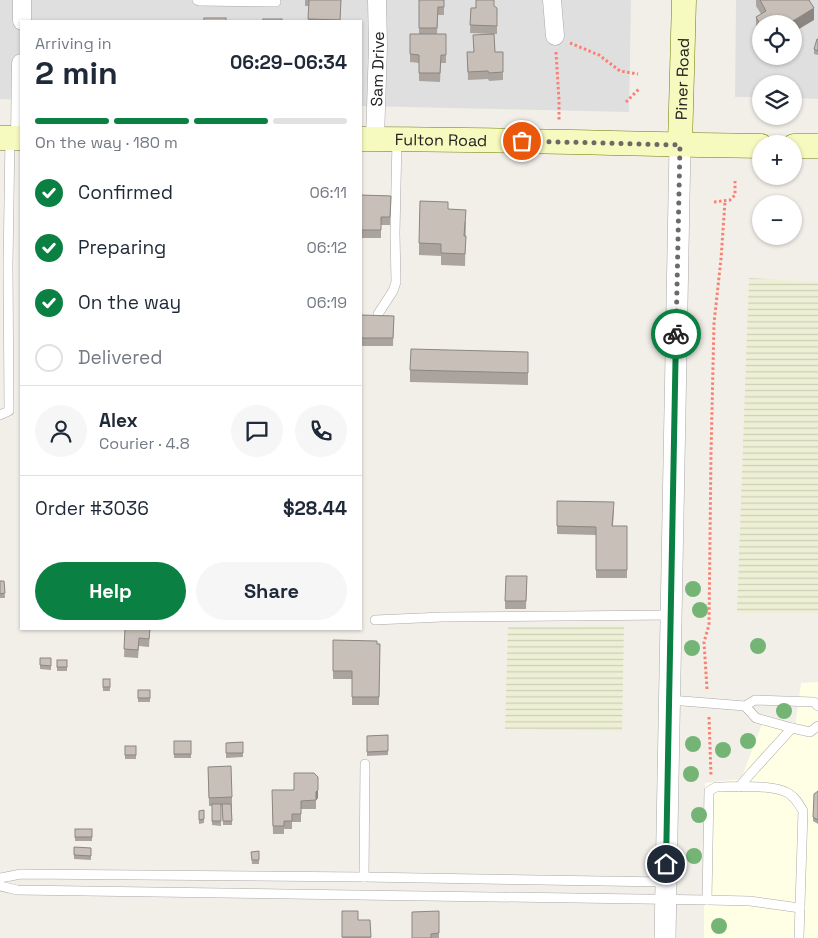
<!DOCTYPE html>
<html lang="en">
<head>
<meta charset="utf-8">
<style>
  :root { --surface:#fff; --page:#f6f6f7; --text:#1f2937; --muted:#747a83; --line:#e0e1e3; --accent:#0b8043 }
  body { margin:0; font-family:"Space Grotesk",sans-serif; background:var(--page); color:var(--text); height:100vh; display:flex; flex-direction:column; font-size:19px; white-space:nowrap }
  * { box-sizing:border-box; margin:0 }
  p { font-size:16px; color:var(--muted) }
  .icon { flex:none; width:28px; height:28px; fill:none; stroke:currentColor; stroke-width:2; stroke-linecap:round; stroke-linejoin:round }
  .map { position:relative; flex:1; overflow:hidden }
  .sheet { position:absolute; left:20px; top:20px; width:342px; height:610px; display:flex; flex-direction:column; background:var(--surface); border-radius:0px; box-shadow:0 1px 4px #0004 }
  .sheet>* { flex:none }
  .tools { position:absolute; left:752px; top:15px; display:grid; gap:10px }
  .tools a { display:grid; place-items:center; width:50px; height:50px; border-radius:50%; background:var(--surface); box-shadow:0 1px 4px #0004; font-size:25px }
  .pin { position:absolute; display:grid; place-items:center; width:42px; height:42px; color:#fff; margin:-21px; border:2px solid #fff; border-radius:50%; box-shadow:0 1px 5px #0007 }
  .courier { position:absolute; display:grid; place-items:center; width:50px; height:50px; margin:-25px; border:4px solid #0b8043; border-radius:50%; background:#fff; color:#222; box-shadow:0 1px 6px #0007 }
  .overview em { font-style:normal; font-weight:700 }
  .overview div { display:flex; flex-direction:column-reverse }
  .overview { display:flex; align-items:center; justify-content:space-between; height:85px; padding:0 15px }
  h1 { font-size:32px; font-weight:700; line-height:38px }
  .bar { display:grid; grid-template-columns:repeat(4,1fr); gap:8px 5px; align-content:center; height:60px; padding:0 15px }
  .bar i { height:6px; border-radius:4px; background:var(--line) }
  .bar .selected { background:var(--accent) }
  .bar p { grid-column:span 4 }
  .line { display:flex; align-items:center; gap:12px; padding:0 15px; border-top:1px solid var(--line) }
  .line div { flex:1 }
  .round { display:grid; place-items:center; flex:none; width:52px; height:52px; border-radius:26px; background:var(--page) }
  ol { padding:0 15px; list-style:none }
  li { display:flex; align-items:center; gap:15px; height:55px }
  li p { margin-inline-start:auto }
  li .icon { padding:5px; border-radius:50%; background:var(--accent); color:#fff; stroke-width:4 }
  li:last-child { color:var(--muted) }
  li i { width:28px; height:28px; border:2px solid var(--line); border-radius:50% }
  .action { display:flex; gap:10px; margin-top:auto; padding:10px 15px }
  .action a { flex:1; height:58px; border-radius:30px; background:var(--accent); color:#fff; font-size:20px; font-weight:700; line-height:58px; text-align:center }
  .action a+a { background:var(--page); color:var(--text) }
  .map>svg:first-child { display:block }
</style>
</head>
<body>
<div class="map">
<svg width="818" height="938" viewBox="0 0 818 938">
  <defs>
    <pattern id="farmland-rules" width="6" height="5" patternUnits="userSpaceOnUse" patternTransform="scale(1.25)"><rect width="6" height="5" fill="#eef0d5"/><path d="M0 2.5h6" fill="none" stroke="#ccceb7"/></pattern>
  </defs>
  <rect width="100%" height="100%" fill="#f2efe9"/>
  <g fill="#e0dfdf" fill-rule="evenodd">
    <polygon points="0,0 631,0 629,112 361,106 361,21 21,21 21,100 0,99"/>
    <path d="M736 0H818V99L794 98V84H761V97H735ZM761 24H794V56H761Z"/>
  </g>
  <polygon fill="#ffffe5" points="818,682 818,938 704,938 705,783 741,779 762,724 795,727 801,683"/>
  <g fill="url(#farmland-rules)">
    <polygon points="749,278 818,282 818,613 737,613"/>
    <polygon points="624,626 622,731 505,729 508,627"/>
  </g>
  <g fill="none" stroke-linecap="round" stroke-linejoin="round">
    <defs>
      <g id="service">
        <polyline points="197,0 199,1 276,2"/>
        <polyline points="378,314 393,291 396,282 395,233 397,139"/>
        <polyline points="0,415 9,411 8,265 10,138"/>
        <polyline points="375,620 442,617 671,615"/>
        <polyline points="670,700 745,706 755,700 814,702 818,706"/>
        <polyline points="745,706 756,718 792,728 810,732 818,726"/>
        <polyline points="739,787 752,772 792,728"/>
        <polyline points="364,877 365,764"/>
        <polyline points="0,878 21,874 364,877 666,882"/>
        <polyline points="0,886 17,890 707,900 750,901 800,908"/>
        <path d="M707 900 709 791 716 787C735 787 772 784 788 793 795 797 799 804 803 811L799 938"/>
      </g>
      <g id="minor">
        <polyline points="552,0 555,36"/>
        <polyline points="22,21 22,0"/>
        <polyline points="20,138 21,63"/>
        <path id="s1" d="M375 139 378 46 377 0"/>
      </g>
      <polyline id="tertiary" points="665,938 680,145"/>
      <g id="secondary">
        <polyline points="0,138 21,138"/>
        <path id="s2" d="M361 139C495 139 628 144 761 146"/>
        <path id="s3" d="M680 145 684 0"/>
        <polyline points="794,146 818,146"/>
      </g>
    </defs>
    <use href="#service" stroke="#a9a9a9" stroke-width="10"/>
    <use href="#minor" stroke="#a9a9a9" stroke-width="19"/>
    <use href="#tertiary" stroke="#a9a9a9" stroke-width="22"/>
    <use href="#secondary" stroke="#707d05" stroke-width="25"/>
    <g stroke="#fa8072" stroke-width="3" stroke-dasharray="2.5 2.5" stroke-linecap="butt">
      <polyline points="570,43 599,55 620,71 638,74"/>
      <polyline points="556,52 559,100 559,121"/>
      <polyline points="626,102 640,88"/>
      <polyline points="714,202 730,200 735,195 735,181"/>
      <polyline points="707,689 704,642 709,625 711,454 714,323 721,259 725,201"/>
      <polyline points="709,717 711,776"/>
    </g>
    <use href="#service" stroke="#fff" stroke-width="9"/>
    <use href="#minor" stroke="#fff" stroke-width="18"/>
    <use href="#tertiary" stroke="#fff" stroke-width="21"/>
    <use href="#secondary" stroke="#f7fabf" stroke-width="24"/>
  </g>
  <g fill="#74b475">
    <circle cx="693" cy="589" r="8"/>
    <circle cx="700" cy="610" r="8"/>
    <circle cx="758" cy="646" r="8"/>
    <circle cx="692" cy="648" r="8"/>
    <circle cx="784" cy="711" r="8"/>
    <circle cx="748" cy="741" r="8"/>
    <circle cx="693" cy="744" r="8"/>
    <circle cx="723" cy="750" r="8"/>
    <circle cx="691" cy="774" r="8"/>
    <circle cx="699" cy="815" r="8"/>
    <circle cx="694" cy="856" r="8"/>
    <circle cx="719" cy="926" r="8"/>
  </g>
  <g fill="#aba49e">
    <polygon points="305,0 341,0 340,21 308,21 309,6 305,6"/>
    <polygon points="419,0 444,0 444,15 438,15 437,34 446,34 446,63 441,63 440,82 419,81 419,63 410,62 410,34 419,34"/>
    <polygon points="756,0 809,0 814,20 761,24 761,38 756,29 756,17 761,14 756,6"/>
    <polygon points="494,6 497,16 497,34 494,34 495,52 503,52 503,80 489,81 488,79 468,80 467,52 473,52 490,34 470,33 471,8"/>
    <polygon points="818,39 818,55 814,54 814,49"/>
    <polygon points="361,195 391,196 390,225 381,225 381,238 361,238"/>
    <polygon points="448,209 466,222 465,266 441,265 441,256 419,255 419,243"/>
    <polygon points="361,315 394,316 393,346 361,346"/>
    <polygon points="528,352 528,385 410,382 410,370"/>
    <polygon points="557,501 614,510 613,526 627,526 627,578 596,578 596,535 557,534"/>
    <polygon points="527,576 526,609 505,609 505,601"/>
    <polygon points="0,581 4,581 5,598 0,598"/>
    <polygon points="125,629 150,629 149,647 139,646 138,658 124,657"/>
    <polygon points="333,640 380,644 379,705 352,705 352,679 333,679"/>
    <polygon points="40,658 51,658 51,670 40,669"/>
    <rect x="57" y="660" width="10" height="11"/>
    <rect x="103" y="679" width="7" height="12"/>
    <rect x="138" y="690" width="12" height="12"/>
    <polygon points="388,735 388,755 367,756 367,736"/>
    <rect x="174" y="741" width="17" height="17"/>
    <polygon points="243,742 243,757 226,758 226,743"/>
    <rect x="125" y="746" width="11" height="13"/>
    <polygon points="208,767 232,797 232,825 223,825 222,806 221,806 221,826 212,825 212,806 209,806"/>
    <polygon points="818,791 818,824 813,821 813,817"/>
    <polygon points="318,798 316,800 316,809 301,809 301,822 292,822 292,829 284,829 284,834 273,834 272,799"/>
    <polygon points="204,810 204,823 199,824 199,811"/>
    <rect x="75" y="829" width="17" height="12"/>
    <polygon points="74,847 91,848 91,860 74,859"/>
    <polygon points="259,851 259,864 252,864 251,852"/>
    <polygon points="342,911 358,920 371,937 371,938 342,938"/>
    <polygon points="412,912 439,933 439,938 412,938"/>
  </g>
  <g fill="#8b8681">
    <polygon points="814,8 814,20 794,32 794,24 788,24"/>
    <polygon points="318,790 318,798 316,800 316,792"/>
  </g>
  <g fill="#c7bfb8" stroke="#8b8681">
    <polygon points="309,0 341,0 340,20 308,19"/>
    <polygon points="419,0 444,0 444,7 438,7 437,28 419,28"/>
    <polygon points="476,0 494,0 494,6 497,8 497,26 470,25 471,8 476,8"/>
    <polygon points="760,0 809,0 814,8 788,24 761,24 761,26 756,17 766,11"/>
    <rect x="204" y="18" width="22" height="3"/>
    <rect x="263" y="19" width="19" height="2"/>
    <polygon points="410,34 446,34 446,55 441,55 440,73 419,73 419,55 410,54"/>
    <polygon points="494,34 495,52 503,52 503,72 489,73 488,71 468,72 467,52 474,52 473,35"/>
    <polygon points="817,39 818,39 818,51 814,49"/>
    <polygon points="361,195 391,196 390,217 381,217 381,230 361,230"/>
    <polygon points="420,201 448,202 448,209 466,210 464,236 466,236 465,254 441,253 441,244 419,243"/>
    <polygon points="361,315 394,316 393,338 361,338"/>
    <polygon points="411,349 528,352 528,373 410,370"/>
    <polygon points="557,501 614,502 612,526 627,526 627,570 596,570 596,527 557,526"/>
    <polygon points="506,576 527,576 526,601 505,601"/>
    <polygon points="0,581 4,581 5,593 0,594"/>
    <polygon points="125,629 150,629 149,639 139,638 138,650 124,649"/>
    <polygon points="333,640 377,641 377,644 380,644 379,697 352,697 352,671 333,671"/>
    <polygon points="40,658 51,658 51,666 40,665"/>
    <rect x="57" y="660" width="10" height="7"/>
    <rect x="103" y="679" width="7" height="8"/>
    <rect x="138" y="690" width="12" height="8"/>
    <polygon points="388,735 388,751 367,752 367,736"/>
    <rect x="174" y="741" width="17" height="13"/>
    <polygon points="243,742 243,753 226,753 226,743"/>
    <rect x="125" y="746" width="11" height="9"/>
    <polygon points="231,766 232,797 209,798 208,767"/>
    <polygon points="294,773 314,773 318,777 318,790 316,792 316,800 301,801 301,814 292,814 292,821 284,821 284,826 273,826 272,790 294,790"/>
    <polygon points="818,791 818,820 813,817 814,794"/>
    <rect x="212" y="804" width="9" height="17"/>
    <polygon points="222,804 231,804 232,821 223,821"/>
    <polygon points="204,810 204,819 199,820 199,811"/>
    <rect x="75" y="829" width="17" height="8"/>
    <polygon points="74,847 91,848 91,856 74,855"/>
    <polygon points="259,851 259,860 252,860 251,852"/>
    <polygon points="342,911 358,911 358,920 370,920 371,937 342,937"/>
    <polygon points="439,911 439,933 431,934 431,938 412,938 412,912"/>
  </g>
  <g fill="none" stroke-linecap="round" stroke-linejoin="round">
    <polyline stroke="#6b6a68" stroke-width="5" stroke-dasharray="0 9" points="522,141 680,145 676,334"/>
    <polyline stroke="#0b8043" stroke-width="6" points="666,864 676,334"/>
  </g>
  <g text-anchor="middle" stroke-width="5" stroke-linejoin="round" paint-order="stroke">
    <g font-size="16" fill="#222" stroke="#fff">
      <text dy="6" stroke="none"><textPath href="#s1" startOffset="70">Sam Drive</textPath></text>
      <text dy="6" stroke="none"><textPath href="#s3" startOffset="66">Piner Road</textPath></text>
      <text dy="6" stroke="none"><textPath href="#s2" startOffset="80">Fulton Road</textPath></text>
    </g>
  </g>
</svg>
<div class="tools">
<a><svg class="icon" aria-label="locate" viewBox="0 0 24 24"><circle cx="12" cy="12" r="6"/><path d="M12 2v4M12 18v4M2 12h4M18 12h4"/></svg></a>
<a><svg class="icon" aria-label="layers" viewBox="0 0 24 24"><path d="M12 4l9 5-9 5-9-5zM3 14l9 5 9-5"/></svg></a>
<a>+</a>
<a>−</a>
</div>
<div class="pin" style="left:522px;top:141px;background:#ea580c"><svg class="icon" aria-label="bag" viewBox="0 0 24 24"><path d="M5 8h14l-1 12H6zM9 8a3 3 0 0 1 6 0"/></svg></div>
<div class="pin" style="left:666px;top:864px;background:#1f2937"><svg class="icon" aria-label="home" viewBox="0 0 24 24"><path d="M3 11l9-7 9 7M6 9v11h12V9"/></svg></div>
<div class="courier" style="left:676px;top:334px"><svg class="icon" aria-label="bike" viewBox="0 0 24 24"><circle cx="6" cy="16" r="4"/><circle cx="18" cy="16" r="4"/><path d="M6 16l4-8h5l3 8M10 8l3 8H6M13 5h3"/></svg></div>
<section class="sheet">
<div class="overview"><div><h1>2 min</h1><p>Arriving in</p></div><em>06:29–06:34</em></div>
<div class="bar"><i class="selected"></i><i class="selected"></i><i class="selected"></i><i></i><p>On the way · 180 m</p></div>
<ol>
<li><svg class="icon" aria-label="check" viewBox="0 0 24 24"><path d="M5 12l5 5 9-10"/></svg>Confirmed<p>06:11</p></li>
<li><svg class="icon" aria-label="check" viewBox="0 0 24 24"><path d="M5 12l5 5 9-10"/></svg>Preparing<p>06:12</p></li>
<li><svg class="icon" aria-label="check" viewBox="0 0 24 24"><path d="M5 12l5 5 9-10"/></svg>On the way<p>06:19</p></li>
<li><i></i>Delivered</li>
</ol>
<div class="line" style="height:90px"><a class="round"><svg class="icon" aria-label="person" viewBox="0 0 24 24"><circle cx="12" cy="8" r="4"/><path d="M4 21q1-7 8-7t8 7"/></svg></a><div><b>Alex</b><p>Courier · 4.8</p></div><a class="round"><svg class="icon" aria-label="chat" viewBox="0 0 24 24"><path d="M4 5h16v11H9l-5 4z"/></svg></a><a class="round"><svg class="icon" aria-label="phone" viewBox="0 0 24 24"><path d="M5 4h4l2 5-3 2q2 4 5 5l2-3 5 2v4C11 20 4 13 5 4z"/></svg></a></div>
<div class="line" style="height:65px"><div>Order #3036</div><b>$28.44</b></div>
<div class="action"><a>Help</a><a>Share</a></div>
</section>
</div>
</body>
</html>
